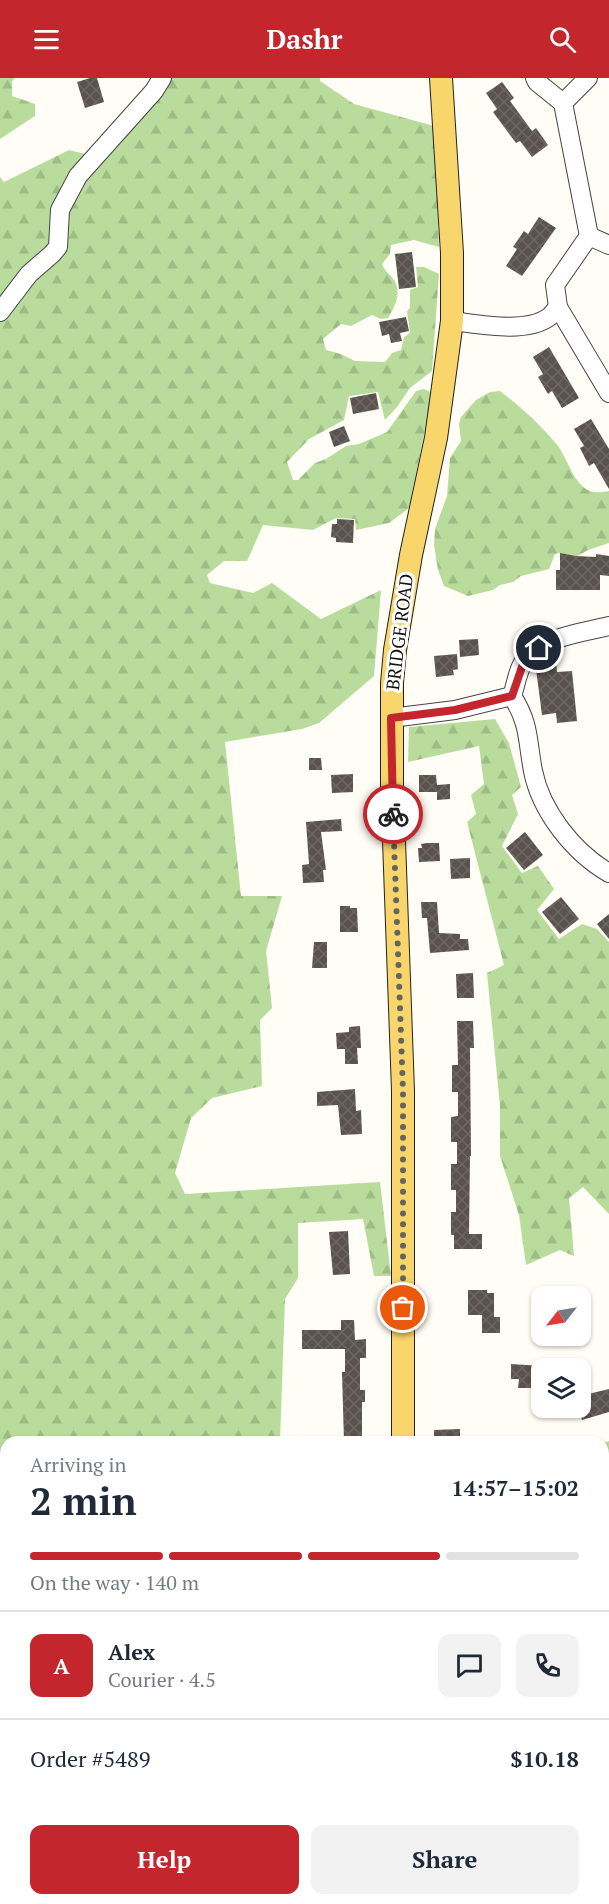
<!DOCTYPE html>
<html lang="en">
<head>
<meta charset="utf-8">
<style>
  :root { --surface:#fff; --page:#f2f2f3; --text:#1f2937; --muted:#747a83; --line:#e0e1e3; --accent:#c4262e }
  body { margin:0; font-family:"PT Serif",serif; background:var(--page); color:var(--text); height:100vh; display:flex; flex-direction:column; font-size:22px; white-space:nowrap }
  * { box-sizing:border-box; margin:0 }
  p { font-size:20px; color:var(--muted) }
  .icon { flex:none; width:33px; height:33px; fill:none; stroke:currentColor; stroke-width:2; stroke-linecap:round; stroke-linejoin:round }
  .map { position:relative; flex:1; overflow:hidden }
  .drawer { position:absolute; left:0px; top:1358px; width:609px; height:470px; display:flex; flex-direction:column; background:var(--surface); border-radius:18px 18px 0 0; box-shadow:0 2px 4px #0004 }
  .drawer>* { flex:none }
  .needle { width:39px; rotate:239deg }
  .fabs { position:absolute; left:531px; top:1208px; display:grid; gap:12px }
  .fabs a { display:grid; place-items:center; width:60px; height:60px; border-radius:12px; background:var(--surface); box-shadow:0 2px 4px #0004; font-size:30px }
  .pin { position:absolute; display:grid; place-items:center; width:51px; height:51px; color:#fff; margin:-26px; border:3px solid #fff; border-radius:50%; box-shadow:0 2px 6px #0007 }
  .courier { position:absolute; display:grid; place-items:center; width:60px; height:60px; margin:-30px; border:4px solid #c4262e; border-radius:50%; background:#fff; color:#222; box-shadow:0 2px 8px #0007 }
  .summary em { font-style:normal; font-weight:600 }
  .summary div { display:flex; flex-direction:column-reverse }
  .summary { display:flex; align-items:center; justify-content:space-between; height:102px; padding:0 30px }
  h1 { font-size:39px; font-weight:600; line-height:45px }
  .bar { display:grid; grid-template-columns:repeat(4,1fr); gap:9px 6px; align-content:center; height:72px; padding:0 30px }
  .bar i { height:8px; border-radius:4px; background:var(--line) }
  .bar .selected { background:var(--accent) }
  .bar p { grid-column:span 4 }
  .line { display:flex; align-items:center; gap:15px; padding:0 30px; border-top:2px solid var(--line) }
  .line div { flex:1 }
  .round { display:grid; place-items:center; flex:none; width:63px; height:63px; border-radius:12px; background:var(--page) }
  .primary-button { display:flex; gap:12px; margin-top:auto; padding:12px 30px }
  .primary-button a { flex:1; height:69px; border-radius:12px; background:var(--accent); color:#fff; font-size:24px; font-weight:600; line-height:69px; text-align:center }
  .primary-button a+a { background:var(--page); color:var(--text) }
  header { display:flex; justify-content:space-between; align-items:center; height:78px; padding:0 30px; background:var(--accent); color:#fff; font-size:27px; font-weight:600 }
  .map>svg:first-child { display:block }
</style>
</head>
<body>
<header><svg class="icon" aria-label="menu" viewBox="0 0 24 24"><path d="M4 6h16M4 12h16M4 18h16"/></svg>Dashr<svg class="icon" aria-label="search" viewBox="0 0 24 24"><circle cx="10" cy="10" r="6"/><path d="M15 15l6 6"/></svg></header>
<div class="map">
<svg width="609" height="1826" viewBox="0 0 609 1826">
  <defs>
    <pattern id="forest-firs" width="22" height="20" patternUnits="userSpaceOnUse" patternTransform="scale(1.5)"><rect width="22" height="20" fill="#b9dc9c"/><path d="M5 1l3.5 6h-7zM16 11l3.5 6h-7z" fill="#9ebc85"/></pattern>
    <pattern id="building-cross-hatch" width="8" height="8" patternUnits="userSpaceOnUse" patternTransform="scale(1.5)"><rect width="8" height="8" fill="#5a524d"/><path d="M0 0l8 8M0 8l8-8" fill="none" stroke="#6d6662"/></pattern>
  </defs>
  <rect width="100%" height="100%" fill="#fffdf5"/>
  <g fill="url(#forest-firs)">
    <polygon points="0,0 15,0 12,3 12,18 35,26 35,38 0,61"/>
    <path d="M166 0H320V3L354 26 434 48 439 169 414 162 391 167 390 176 382 186C385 194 390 196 394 202 402 215 395 229 388 240L381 241 372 237 351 248 341 246 323 261 326 272 341 276 355 283 385 284 392 275 401 272 404 259 410 255 407 233 410 230V212L418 209 416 189H424L439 196 432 293 410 310 397 329 385 342 378 314 349 318 344 342 309 361 287 384 293 402H298L315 385 326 381 346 368 359 366 387 354 416 313 423 311 429 313 432 318 409 430 389 445 356 452 355 441 336 440 313 452 263 447 247 483H224L207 497 210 505 253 515 272 505 321 541 381 512 374 598 319 645 302 651 225 664 241 818H282L266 873 272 930 260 942 262 1008 212 1020 191 1040 175 1095 185 1116 380 1104 391 1198H374L363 1141 298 1145V1200L285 1221 280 1363 6 1364V1433L0 1432V242L62 151 81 99Z"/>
    <polygon points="69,72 89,77 52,166 0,228 0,99 4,104"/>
    <path d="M500 313C522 330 541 347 558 368 568 382 572 401 586 411 593 416 602 414 609 413V465L588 472 576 479 560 475 555 476 549 491 521 498 513 504 500 507 493 512 468 518 444 508 438 492 434 467 435 451 447 418 450 380 461 363 459 346 461 339 476 322 490 314Z"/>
    <polygon points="495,641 509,665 521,709 512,717 518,736 502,768 522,795 538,788 554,811 537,832 559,861 582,846 597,851 609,864 609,1136 583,1109 569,1120 574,1178 560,1172 526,1187 519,1137 500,1078 500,1028 487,895 504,887 467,744 476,736 471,717 484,706 479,668 408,684 409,649"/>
    <polygon points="609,1363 609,1429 603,1431 603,1365"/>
  </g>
  <g fill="url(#building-cross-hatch)">
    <polygon points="90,0 97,0 104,24 85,30 77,4"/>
    <polygon points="502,4 514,20 510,23 532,53 536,50 548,67 532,79 520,63 516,65 493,34 497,31 486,15"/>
    <polygon points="539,139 556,150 522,198 506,188 517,171 513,169 524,153 528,156"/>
    <polygon points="412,174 416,209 399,211 395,176"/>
    <polygon points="406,239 409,253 400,255 402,263 391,265 389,256 382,258 379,244"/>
    <polygon points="549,269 579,320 562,330 552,313 548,316 538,299 543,296 533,279"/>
    <polygon points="376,315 379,331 353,336 350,320"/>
    <polygon points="591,341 609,371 609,411 594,385 589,388 580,370 584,368 574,351"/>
    <polygon points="344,348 350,363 334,369 329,354"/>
    <polygon points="337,441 354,442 353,465 336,464 336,460 331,459 332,446 337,446"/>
    <polygon points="560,475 576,478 596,479 596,476 609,478 609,498 600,497 600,512 556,512 556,492 560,492"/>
    <polygon points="478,561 479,577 460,579 459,562"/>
    <polygon points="457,576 458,591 453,592 454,597 436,599 434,578"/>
    <polygon points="556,583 557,594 572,593 577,643 557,645 556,635 542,637 536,591 545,590 545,584"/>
    <polygon points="309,680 321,680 322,692 309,692"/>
    <polygon points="353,696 353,714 332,715 331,697"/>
    <polygon points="419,697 436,697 437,707 450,706 450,721 437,722 437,714 419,714"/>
    <polygon points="341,741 342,753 321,754 326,792 323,792 324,804 303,805 302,787 309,786 306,744"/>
    <polygon points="525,754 543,777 524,792 506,770"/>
    <polygon points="427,765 439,765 440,783 419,784 418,770 422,770 421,766"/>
    <polygon points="470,780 470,800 451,801 450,781"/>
    <polygon points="561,819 579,841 560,856 542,834"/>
    <polygon points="421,824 437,824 439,855 460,856 460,861 468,861 469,872 430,875 427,840 422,840"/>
    <polygon points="340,828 350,828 350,830 357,830 358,854 340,854"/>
    <polygon points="609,836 609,861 597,846"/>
    <polygon points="314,864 327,864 327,890 312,890"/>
    <polygon points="473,895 474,920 457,920 456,896"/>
    <polygon points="457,943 473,943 474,970 470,970 471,1078 470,1078 469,1156 482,1156 482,1171 454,1171 454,1157 451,1157 451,1134 456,1134 456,1112 451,1112 451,1086 457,1086 457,1064 451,1064 451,1039 458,1038 458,1014 452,1014 452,987 458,987"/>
    <polygon points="360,948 361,970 357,970 358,986 345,986 345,971 337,971 336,955 349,954 349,949"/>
    <polygon points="355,1011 356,1033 361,1032 362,1056 341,1057 338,1027 317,1028 317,1014"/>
    <polygon points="348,1153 350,1196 333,1197 329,1154"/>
    <polygon points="468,1212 487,1212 487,1215 494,1215 494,1239 500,1239 500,1255 482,1255 482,1237 468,1237"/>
    <polygon points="341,1242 354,1242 355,1262 366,1261 366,1280 360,1280 360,1312 365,1312 365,1324 362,1324 362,1364 344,1364 342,1294 345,1294 345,1271 302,1271 302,1252 341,1252"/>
    <polygon points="511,1286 542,1288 542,1310 518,1310 519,1301 511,1301"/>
    <polygon points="609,1311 609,1334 582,1342 578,1329 586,1324 584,1317"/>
    <polygon points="460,1351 460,1364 434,1364 434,1352"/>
  </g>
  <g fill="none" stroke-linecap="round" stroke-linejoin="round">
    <defs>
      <g id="minor">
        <polyline points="535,0 537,4 563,25 589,158 609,167"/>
        <polyline points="563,25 588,0"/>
        <polyline points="589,158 555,207 558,229 609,315"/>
        <polyline points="0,234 29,196 52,176 58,169 60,132 78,98 154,13 162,0"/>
        <path d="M452 243C478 246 526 256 549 239 552 237 555 232 558 229"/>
        <path d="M512 618C530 646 527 662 533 693 541 733 573 774 609 795"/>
        <path d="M391 640 455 632 512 618C516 607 518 590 525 582 545 558 581 555 609 548"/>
        <polyline points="603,1575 609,1574"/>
      </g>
      <g id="major">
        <polyline points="403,1364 403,1013 392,707 392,605 395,572 411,477 436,360 452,243 452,175 441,0"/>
        <polyline points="403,1826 403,1821"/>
      </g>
    </defs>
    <use href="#minor" stroke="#444" stroke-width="20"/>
    <use href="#major" stroke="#222" stroke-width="24"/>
    <use href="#minor" stroke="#fff" stroke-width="18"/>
    <use href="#major" stroke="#f9d66b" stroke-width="22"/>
  </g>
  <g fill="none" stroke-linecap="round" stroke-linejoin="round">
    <polyline stroke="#646461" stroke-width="6" stroke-dasharray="0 10.8" points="393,736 403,1013 403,1230"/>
    <polyline stroke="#c4262e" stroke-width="8" points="393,736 391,640 455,632 512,618 524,583 539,570"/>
  </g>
  <g text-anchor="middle" stroke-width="6" stroke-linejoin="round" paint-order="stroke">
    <g font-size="18" fill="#111" stroke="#fff">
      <text transform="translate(400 554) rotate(-83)" y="6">BRIDGE ROAD</text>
    </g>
  </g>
</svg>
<div class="fabs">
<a><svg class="needle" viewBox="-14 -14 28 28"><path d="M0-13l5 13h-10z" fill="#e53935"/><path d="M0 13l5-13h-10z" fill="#747a83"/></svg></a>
<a><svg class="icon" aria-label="layers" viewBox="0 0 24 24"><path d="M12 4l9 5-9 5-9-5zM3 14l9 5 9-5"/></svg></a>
</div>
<div class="pin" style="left:403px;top:1230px;background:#ea580c"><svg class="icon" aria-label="bag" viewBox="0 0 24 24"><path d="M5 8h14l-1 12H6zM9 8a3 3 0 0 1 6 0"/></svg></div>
<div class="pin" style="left:539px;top:570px;background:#1f2937"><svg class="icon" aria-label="home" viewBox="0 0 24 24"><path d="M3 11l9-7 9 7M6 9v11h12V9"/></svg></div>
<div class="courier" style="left:393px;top:736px"><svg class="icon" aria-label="bike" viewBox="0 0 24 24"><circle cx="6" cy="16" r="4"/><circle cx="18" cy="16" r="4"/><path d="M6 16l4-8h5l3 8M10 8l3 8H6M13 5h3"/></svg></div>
<section class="drawer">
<div class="summary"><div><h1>2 min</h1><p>Arriving in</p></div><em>14:57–15:02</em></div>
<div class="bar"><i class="selected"></i><i class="selected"></i><i class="selected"></i><i></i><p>On the way · 140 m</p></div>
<div class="line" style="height:108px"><b class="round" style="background:var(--accent);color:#fff">A</b><div><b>Alex</b><p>Courier · 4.5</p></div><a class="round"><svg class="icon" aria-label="chat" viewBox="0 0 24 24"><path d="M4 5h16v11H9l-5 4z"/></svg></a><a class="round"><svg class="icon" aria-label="phone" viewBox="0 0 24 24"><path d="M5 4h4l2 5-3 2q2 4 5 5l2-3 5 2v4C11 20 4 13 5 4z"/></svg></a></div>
<div class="line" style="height:78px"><div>Order #5489</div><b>$10.18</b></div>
<div class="primary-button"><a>Help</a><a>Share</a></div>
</section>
</div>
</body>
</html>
